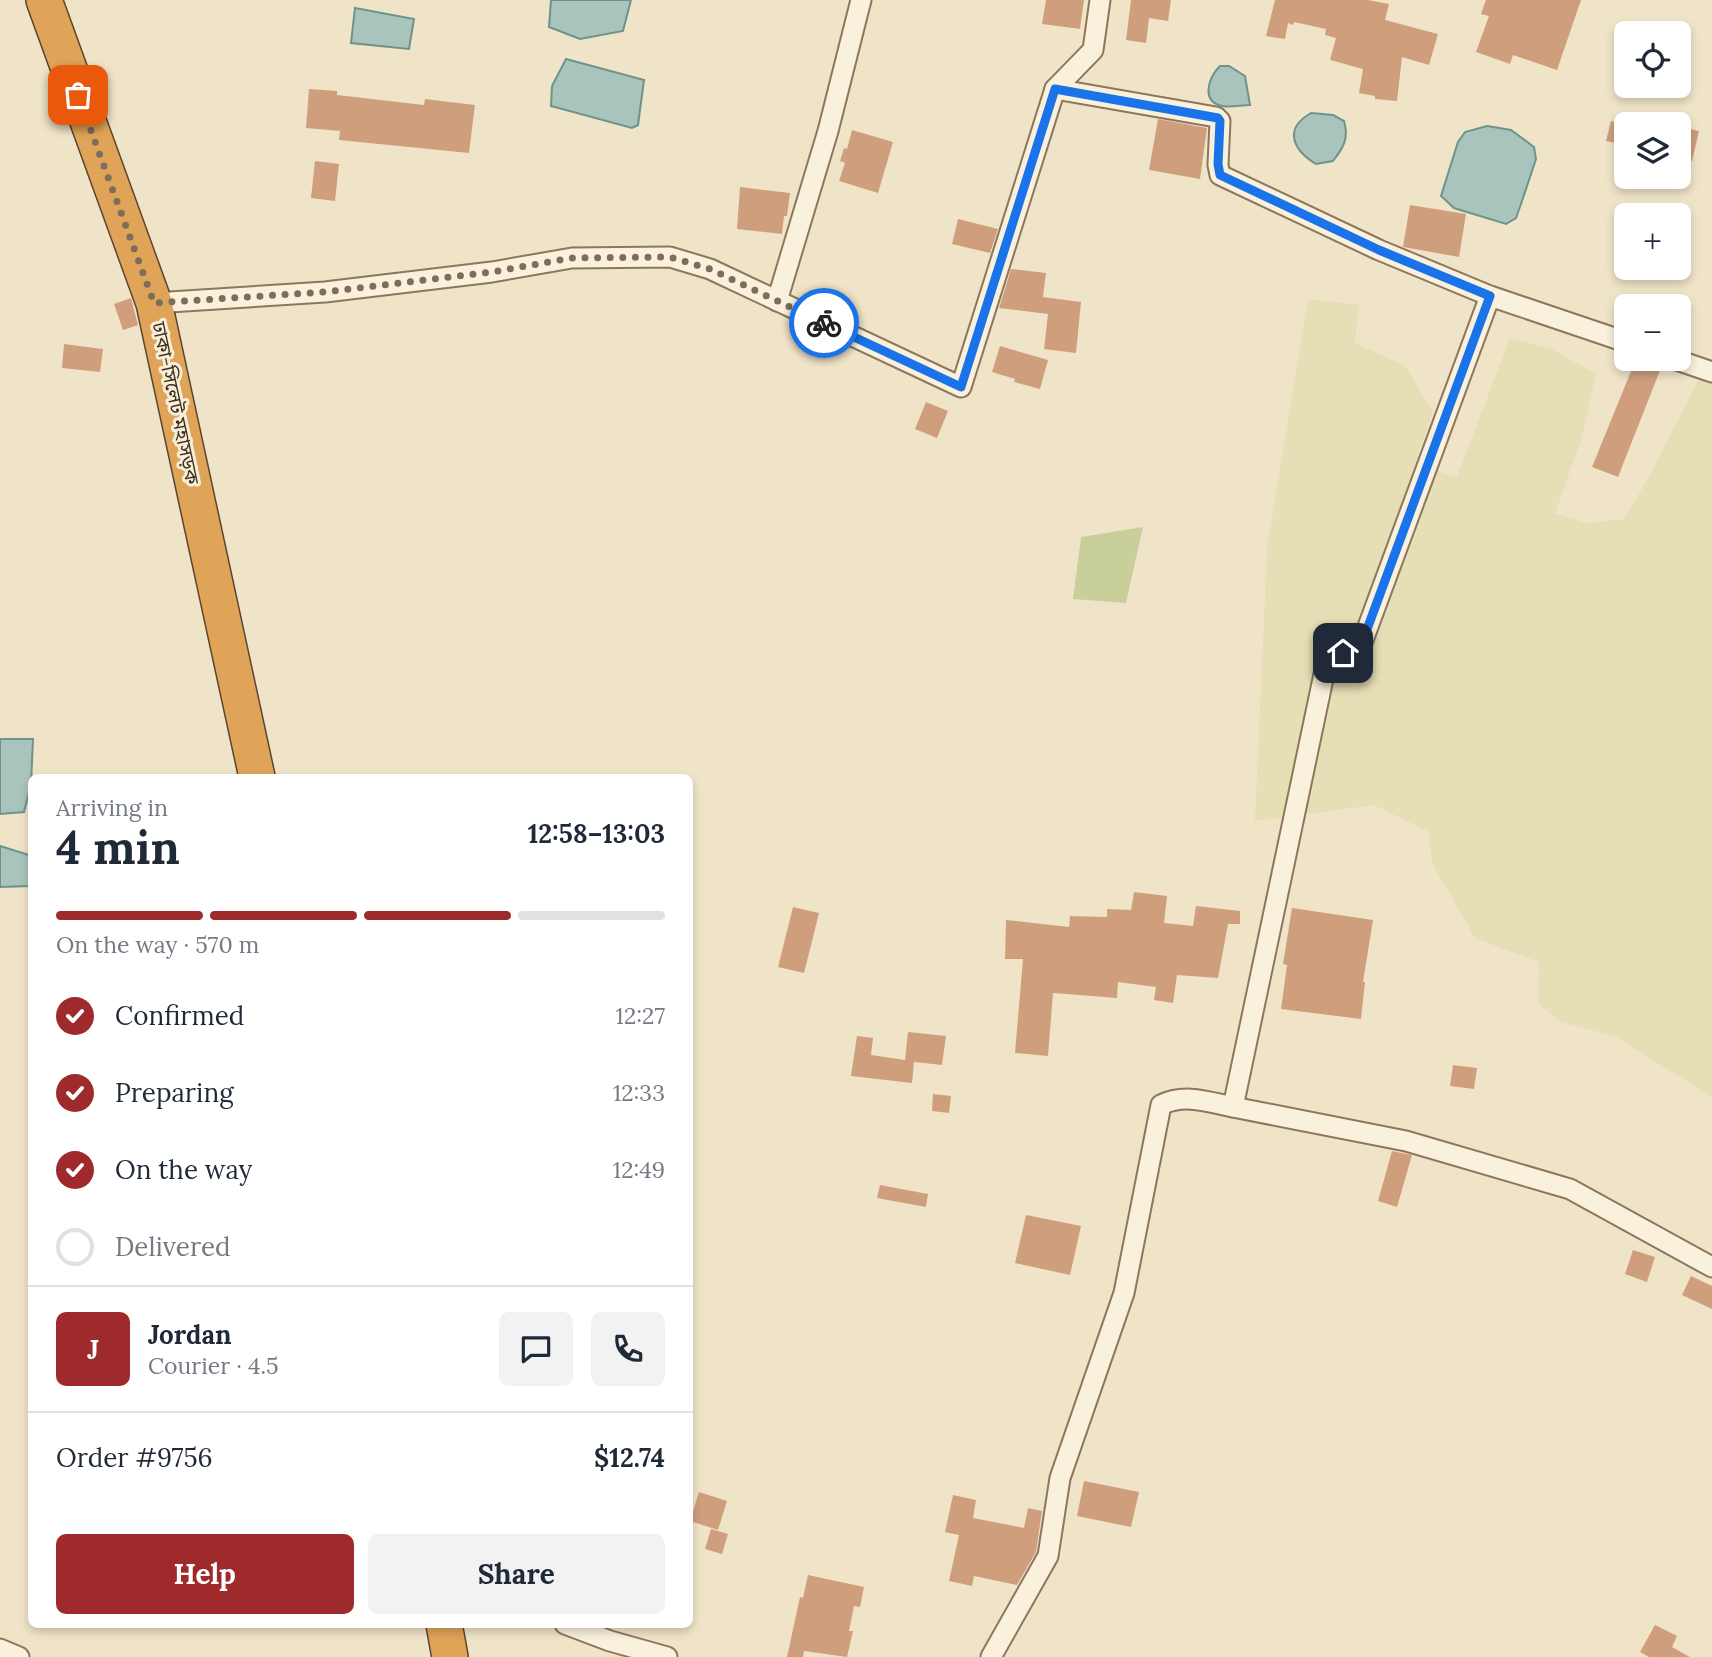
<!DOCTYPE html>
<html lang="en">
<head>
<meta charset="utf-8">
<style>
  :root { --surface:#fff; --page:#f2f2f3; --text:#1f2937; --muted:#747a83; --line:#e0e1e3; --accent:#9e2a2b }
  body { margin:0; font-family:Lora,"Noto Sans Bengali",serif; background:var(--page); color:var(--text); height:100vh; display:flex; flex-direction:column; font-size:26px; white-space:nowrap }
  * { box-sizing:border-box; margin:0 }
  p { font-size:23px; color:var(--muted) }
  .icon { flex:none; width:38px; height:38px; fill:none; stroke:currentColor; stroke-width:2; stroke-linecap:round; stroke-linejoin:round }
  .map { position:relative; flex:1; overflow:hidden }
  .drawer { position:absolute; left:28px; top:774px; width:665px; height:854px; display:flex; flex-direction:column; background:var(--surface); border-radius:10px; box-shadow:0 4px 10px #0003 }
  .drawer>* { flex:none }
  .tools { position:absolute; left:1614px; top:21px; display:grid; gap:14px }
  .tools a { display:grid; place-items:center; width:77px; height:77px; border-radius:10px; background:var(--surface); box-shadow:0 4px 10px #0003; font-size:35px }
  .pin { position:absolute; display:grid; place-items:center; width:60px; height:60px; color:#fff; margin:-30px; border-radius:14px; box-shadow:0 4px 10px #0006 }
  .courier { position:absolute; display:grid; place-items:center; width:70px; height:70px; margin:-35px; border:5px solid #1a73e8; border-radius:50%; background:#fff; color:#222; box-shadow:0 2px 9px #0007 }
  .head em { font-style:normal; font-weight:800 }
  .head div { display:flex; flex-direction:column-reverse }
  .head { display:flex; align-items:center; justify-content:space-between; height:119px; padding:0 28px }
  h1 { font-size:46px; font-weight:800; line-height:52px }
  .bar { display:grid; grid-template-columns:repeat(4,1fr); gap:10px 7px; align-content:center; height:84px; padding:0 28px }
  .bar i { height:9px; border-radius:5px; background:var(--line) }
  .bar .active { background:var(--accent) }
  .bar p { grid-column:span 4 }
  .line { display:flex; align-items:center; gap:18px; padding:0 28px; border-top:2px solid var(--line) }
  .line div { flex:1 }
  .round { display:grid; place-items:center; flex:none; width:74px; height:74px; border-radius:10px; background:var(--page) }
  ol { padding:0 28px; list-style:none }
  li { display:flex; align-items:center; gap:21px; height:77px }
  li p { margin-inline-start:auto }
  li .icon { padding:7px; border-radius:50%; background:var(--accent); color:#fff; stroke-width:4 }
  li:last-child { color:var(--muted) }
  li i { width:38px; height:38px; border:4px solid var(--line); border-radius:50% }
  .primary-button { display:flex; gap:14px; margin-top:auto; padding:14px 28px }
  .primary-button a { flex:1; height:80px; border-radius:10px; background:var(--accent); color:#fff; font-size:28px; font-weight:800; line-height:80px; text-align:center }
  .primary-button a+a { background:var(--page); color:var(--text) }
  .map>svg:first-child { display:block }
</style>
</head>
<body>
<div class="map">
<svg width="1712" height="1657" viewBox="0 0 1712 1657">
  <rect width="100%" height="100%" fill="#f0e4c8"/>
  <polygon fill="#e6deb5" points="1308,299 1359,305 1355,343 1405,366 1433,411 1415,464 1457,477 1510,338 1553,350 1596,374 1581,441 1555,513 1587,523 1624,519 1650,475 1699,379 1712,384 1712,1097 1614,1036 1560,1022 1538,1002 1539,962 1475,938 1432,863 1429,832 1374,805 1255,821 1267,549"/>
  <polygon fill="#c9cf9b" points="1143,527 1126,603 1073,599 1081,537"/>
  <g fill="#a9c4bc" stroke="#6f938a" stroke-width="2">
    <polygon points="551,0 631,0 623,31 580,39 549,27"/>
    <polygon points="355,8 414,19 409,49 351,43"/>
    <polygon points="566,59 644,80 638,125 632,128 551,106 552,86"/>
    <path d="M1220 66H1229L1245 76 1250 105C1241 105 1230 108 1222 106 1200 101 1209 77 1220 66Z"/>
    <path d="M1311 113 1333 115 1344 121C1349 138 1344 147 1333 161L1316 164C1293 150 1283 129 1311 113Z"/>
    <polygon points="1487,126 1511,130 1534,147 1536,159 1522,201 1516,218 1506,224 1454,208 1441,196 1458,142 1465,132"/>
    <polygon points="0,739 33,739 31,784 24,812 0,814"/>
    <polygon points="0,846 29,855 31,860 31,886 0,887"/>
  </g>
  <g fill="#cf9f7d">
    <polygon points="1046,0 1084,0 1080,29 1042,24"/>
    <polygon points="1131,0 1171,0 1168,21 1149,18 1146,43 1126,40"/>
    <polygon points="1275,0 1368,0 1389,4 1385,20 1438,34 1429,65 1402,57 1397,101 1375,99 1375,96 1359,93 1363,69 1330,60 1336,38 1325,35 1326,29 1294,22 1293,25 1288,23 1285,39 1266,36"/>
    <polygon points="1486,0 1581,0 1557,70 1513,55 1510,64 1476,52 1489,16 1481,14"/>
    <polygon points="309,89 337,91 337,95 424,105 425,99 475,105 469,153 339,140 340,131 306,128"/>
    <polygon points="1158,119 1207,128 1200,179 1149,170"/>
    <polygon points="1611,121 1626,125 1626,145 1606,141"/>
    <polygon points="1680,127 1699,131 1692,161 1678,158"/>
    <polygon points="852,130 893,142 878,193 839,181 845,163 840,161 844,148 847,149"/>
    <polygon points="315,161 339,164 335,201 311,198"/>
    <polygon points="740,187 790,193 787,216 784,216 782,234 737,229"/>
    <polygon points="1410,205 1466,214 1459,257 1403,247"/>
    <polygon points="958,219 998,229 990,253 952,244"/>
    <polygon points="1011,269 1046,273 1043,297 1081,302 1076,353 1044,349 1048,314 999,308"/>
    <polygon points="131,298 138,325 123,330 114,304"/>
    <polygon points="64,344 103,349 100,372 62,368"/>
    <polygon points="1000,346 1048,360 1040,389 1014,382 1015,379 992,372"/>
    <polygon points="1636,359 1661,368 1618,477 1592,467"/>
    <polygon points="926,402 948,411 937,438 915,429"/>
    <polygon points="1134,892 1167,896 1164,923 1193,926 1196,906 1240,911 1240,924 1228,924 1218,978 1177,975 1173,1003 1154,1000 1156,987 1118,982 1117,998 1053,993 1048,1056 1015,1053 1023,959 1005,959 1006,920 1069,927 1070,916 1107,917 1107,909 1131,910"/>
    <polygon points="793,907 819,913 804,973 778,967"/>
    <polygon points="1292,908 1373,920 1363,982 1365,982 1361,1019 1281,1009 1287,965 1283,964"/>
    <polygon points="908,1032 946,1036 942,1065 914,1062 912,1083 851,1076 857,1036 873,1038 871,1055 905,1060"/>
    <polygon points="1453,1065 1477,1068 1474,1089 1450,1086"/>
    <polygon points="933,1094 951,1096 949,1113 932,1111"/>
    <polygon points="1392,1151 1412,1155 1397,1207 1378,1201"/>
    <polygon points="880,1185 928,1194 926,1207 877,1198"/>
    <polygon points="1026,1215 1081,1226 1070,1275 1015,1263"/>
    <polygon points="1633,1250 1655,1257 1647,1282 1625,1274"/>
    <polygon points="1691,1276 1712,1286 1712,1309 1682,1295"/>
    <polygon points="1084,1481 1139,1492 1131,1527 1077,1516"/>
    <polygon points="699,1492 727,1501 718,1530 690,1521"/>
    <polygon points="953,1495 976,1500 973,1518 1024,1528 1028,1508 1042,1511 1036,1552 1017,1585 974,1576 972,1586 949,1581 959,1535 945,1532"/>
    <polygon points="711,1529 728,1534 722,1554 705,1549"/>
    <polygon points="808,1575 864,1587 860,1607 854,1606 849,1631 853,1631 847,1657 804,1651 803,1657 787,1657 800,1597 803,1598"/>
    <polygon points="1655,1625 1677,1636 1672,1647 1690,1657 1649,1657 1640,1652"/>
  </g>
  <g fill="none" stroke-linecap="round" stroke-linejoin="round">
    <defs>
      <g id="street">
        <polyline points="1055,89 1216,117 1220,121 1218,165 1220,175 1379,250 1490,296 1626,342"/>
        <polyline points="777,301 828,131 861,0"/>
        <polyline points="154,303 325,292 492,272 572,258 670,257 710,269 961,387 1055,89 1093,50 1100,0"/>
        <polyline points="1674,359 1712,372"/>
        <polyline points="1233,1107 1406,1141 1570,1189 1712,1267"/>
        <polyline points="565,1624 610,1641 667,1657"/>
        <polyline points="0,1649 19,1657"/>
        <path d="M991 1657 1048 1556 1060 1478 1124 1293 1161 1105C1184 1093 1209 1102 1233 1107L1328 655 1359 651 1490 296"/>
      </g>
      <g id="highway">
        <polyline points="44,0 154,303 257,777"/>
        <polyline points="444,1624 450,1657"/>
      </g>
    </defs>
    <use href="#street" stroke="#8d765c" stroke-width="23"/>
    <use href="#highway" stroke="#5b4430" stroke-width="38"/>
    <use href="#street" stroke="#faf1dc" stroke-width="19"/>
    <use href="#highway" stroke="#e0a458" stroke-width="35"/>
  </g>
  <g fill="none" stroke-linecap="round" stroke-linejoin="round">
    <polyline stroke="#7c6e5b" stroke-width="7" stroke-dasharray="0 12.6" points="78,95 154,303 324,292 492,272 572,258 670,257 710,269 824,323"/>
    <polyline stroke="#1a73e8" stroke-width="9" points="824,323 961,387 1055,89 1218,118 1220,121 1218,164 1220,175 1379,250 1490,296 1359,651 1343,653"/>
  </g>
  <g text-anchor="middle" stroke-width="6" stroke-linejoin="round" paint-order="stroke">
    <g font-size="19" fill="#3d2e20" stroke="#f7eed8">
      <text transform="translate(176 403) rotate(78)" y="7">ঢাকা-সিলেট মহাসড়ক</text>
    </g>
  </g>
</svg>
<div class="tools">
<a><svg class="icon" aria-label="locate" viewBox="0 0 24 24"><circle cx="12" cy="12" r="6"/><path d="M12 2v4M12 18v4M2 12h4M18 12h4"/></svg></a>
<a><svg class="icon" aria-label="layers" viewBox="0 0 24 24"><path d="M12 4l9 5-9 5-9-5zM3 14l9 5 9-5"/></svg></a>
<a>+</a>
<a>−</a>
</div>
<div class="pin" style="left:78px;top:95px;background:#ea580c"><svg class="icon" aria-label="bag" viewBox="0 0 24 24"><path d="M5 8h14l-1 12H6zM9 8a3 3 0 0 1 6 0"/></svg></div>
<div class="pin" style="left:1343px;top:653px;background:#1f2937"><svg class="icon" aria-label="home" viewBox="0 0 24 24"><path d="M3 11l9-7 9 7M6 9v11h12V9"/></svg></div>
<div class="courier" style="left:824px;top:323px"><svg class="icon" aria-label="bike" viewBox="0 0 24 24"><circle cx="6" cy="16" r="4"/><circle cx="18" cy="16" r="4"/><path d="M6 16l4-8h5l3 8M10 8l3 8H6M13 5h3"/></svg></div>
<section class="drawer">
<div class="head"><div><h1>4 min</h1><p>Arriving in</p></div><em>12:58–13:03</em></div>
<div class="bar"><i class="active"></i><i class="active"></i><i class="active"></i><i></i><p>On the way · 570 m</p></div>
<ol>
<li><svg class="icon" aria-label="check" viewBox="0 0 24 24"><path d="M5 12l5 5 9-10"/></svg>Confirmed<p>12:27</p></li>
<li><svg class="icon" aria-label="check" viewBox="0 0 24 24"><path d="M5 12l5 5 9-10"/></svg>Preparing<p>12:33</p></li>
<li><svg class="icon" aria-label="check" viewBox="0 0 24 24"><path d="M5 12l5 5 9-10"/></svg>On the way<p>12:49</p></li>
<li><i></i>Delivered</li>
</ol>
<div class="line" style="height:126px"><b class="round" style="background:var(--accent);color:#fff">J</b><div><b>Jordan</b><p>Courier · 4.5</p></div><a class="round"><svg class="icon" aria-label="chat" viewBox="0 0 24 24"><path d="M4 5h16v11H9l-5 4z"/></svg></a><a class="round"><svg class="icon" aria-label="phone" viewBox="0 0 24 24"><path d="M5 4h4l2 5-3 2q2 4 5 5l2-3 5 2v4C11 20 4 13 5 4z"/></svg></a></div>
<div class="line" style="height:91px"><div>Order #9756</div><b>$12.74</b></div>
<div class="primary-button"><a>Help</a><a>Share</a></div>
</section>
</div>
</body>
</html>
